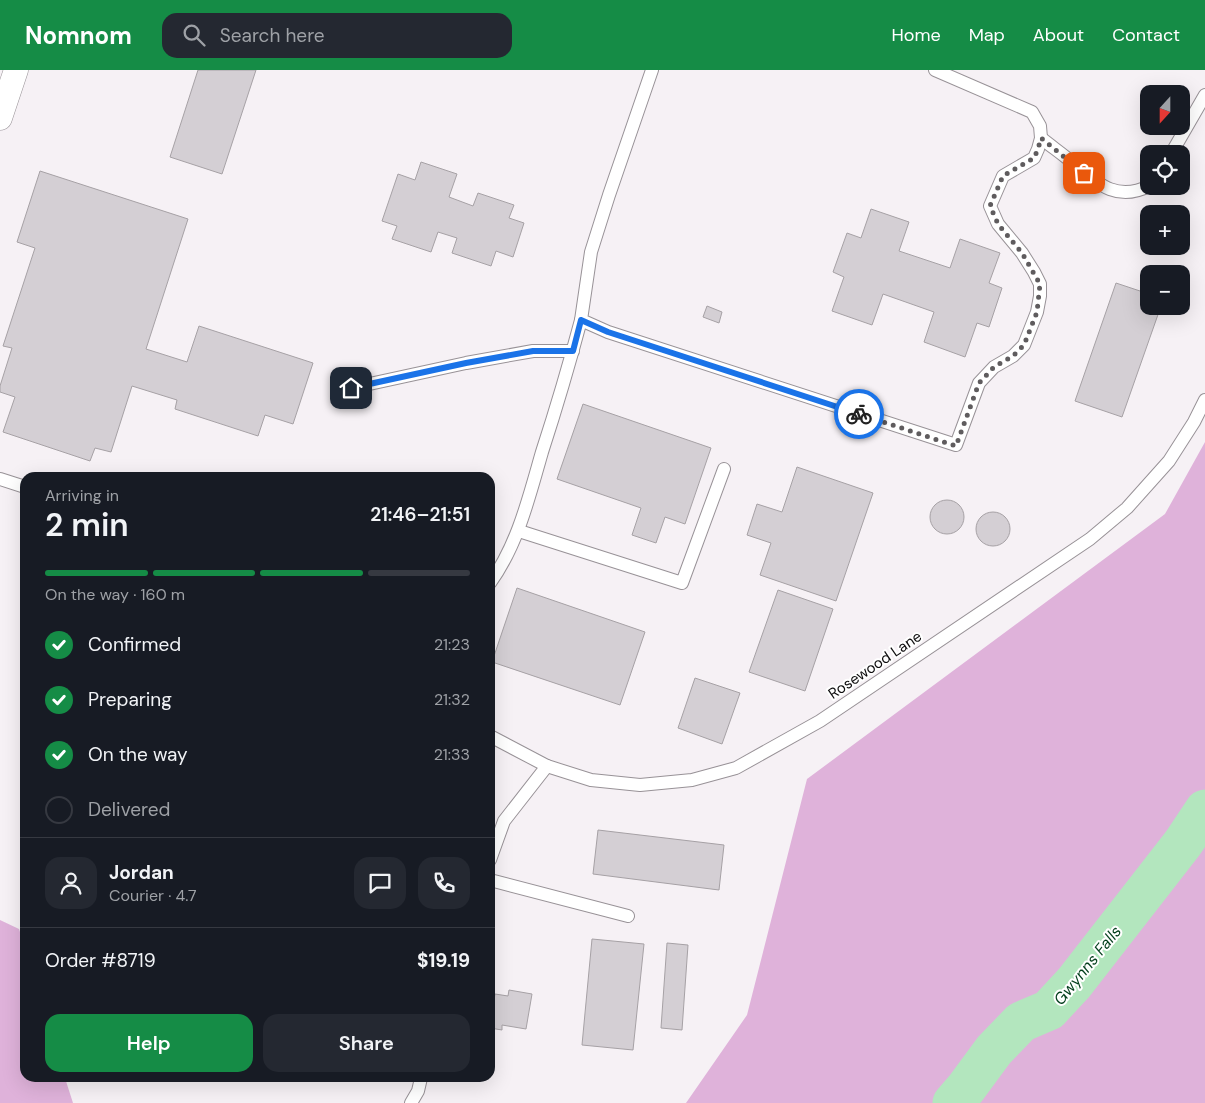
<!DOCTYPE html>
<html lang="en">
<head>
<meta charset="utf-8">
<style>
  :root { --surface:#171b24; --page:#242831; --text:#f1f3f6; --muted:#9ea1a6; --line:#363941; --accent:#158c46 }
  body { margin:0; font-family:"DM Sans",sans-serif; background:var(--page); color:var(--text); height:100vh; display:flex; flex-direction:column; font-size:19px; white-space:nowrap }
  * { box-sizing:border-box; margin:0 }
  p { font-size:16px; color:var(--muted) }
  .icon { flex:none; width:28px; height:28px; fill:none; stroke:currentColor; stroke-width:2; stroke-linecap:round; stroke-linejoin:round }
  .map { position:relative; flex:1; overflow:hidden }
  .details { position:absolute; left:20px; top:402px; width:475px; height:610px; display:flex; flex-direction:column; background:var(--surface); border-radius:15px; box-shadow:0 5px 20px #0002 }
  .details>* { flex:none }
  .needle { width:32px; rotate:201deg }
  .buttons { position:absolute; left:1140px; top:15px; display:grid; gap:10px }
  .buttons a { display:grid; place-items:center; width:50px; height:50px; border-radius:10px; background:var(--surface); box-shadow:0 5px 20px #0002; font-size:25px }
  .pin { position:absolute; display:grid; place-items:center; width:42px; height:42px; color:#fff; margin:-21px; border-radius:10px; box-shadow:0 2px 8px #0006 }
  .courier { position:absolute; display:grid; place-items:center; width:50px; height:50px; margin:-25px; border:4px solid #1a73e8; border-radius:50%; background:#fff; color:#222; box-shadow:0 1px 6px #0007 }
  .summary em { font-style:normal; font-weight:600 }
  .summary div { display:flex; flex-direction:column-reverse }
  .summary { display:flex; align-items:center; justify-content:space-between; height:85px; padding:0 25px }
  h1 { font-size:32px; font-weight:600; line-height:38px }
  .bar { display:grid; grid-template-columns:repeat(4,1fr); gap:8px 5px; align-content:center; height:60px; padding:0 25px }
  .bar i { height:6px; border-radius:4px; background:var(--line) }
  .bar .active { background:var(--accent) }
  .bar p { grid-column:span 4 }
  .line { display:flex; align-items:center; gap:12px; padding:0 25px; border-top:1px solid var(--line) }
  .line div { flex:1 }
  .round { display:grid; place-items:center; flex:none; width:52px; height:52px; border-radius:15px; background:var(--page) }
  ol { padding:0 25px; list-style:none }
  li { display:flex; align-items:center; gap:15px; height:55px }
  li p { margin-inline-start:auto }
  li .icon { padding:5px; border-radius:50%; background:var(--accent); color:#fff; stroke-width:4 }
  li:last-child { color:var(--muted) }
  li i { width:28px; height:28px; border:2px solid var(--line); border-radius:50% }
  .button { display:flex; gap:10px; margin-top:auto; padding:10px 25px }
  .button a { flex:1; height:58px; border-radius:15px; background:var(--accent); color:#fff; font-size:20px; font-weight:600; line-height:58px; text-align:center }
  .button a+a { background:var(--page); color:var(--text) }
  header { display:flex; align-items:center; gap:30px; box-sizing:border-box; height:70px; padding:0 25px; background:var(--accent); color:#fff }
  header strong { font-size:24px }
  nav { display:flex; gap:28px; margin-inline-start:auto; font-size:18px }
  .search { width:350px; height:45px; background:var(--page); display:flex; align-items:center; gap:12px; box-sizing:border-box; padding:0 18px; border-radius:15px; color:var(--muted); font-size:19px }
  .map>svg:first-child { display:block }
</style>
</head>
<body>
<header>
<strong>Nomnom</strong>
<div class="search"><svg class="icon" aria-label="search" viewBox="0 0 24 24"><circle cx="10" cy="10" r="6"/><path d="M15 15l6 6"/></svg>Search here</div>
<nav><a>Home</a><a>Map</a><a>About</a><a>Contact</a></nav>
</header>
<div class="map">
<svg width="1205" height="1033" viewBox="0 0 1205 1033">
  <rect width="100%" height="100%" fill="#f6f1f5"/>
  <g fill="#dfb2da">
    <polygon points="1205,372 1205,1033 686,1033 747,945 807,709 1165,444"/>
    <polygon points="0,850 19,859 25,877 25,1008 65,1008 73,1033 0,1033"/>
  </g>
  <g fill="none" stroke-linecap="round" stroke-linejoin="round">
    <polyline stroke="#b3e6be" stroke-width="41" points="953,1033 966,1018 994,980 1021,952 1049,940 1074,913 1183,773 1205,740"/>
  </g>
  <g fill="#d4cfd4" stroke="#a6a1a5">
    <polygon points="198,0 256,0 222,104 170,87"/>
    <polygon points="421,92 457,104 449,127 473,136 478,123 514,135 509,148 524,153 513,187 496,181 491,196 452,183 457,168 438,162 431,182 392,169 397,156 382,151 398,104 415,110"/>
    <polygon points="40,101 188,149 146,279 187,292 199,256 313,293 293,354 265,345 258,366 175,339 177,330 132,316 111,382 95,378 90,391 3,362 15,327 0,322 0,316 12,278 3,276 35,178 17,172"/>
    <polygon points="871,139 909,152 899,181 950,198 960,169 1000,183 989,213 1002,218 989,257 977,253 965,287 924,272 934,242 883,224 872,255 832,241 844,207 833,202 847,163 861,168"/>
    <polygon points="1116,213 1149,224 1149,236 1161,236 1122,347 1075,331"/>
    <polygon points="707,236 722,242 719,253 703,247"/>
    <polygon points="583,334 711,378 685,454 665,447 656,473 632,465 641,438 557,409"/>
    <polygon points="797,397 873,423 836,531 760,505 771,473 747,465 757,434 782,442"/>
    <circle cx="947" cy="447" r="17"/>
    <circle cx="993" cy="459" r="17"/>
    <polygon points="517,518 645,562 620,635 492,592"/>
    <polygon points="778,520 833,539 805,621 749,602"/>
    <polygon points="695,608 740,623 722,674 678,658"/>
    <polygon points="598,760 724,775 719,820 593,804"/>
    <polygon points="592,869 644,874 633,980 582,975"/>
    <polygon points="667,873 688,875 682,960 661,958"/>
    <polygon points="509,920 532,924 526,959 502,955 502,960 490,958 490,929 494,930 495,924 508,926"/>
  </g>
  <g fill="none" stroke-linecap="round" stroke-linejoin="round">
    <defs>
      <g id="service">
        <polyline points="652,0 609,125 591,182 581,250 608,262 956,375 979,313 994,297 1013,286 1024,275 1037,242 1040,226 1040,214 1034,202 1022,183 998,154 990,136 1003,106 1034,88 1038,79 1041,68 1040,56 1032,42 935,0"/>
        <path d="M1041 68C1052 77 1064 85 1074 94 1098 114 1117 132 1149 116"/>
        <polyline points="1171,84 1205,25"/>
        <polyline points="351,318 466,293 533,281 573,281"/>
        <polyline points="0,409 25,417"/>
        <polyline points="519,461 682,513 724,399"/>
        <path d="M490 513C518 474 529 427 542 382 556 339 569 295 581 250"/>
        <polyline points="490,666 547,696 591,710 640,715 692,710 736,698 820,651 1090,469 1127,438 1169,391 1194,352 1205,330"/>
        <polyline points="490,790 504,751 547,696"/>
        <polyline points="490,810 628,846"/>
        <polyline points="411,1033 418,1021 421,1008"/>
      </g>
      <polyline id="minor" points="0,48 16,0"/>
    </defs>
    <use href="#service" stroke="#989297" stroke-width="14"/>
    <use href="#minor" stroke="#989297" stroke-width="25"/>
    <use href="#service" stroke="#fff" stroke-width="12"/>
    <use href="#minor" stroke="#fff" stroke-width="24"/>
  </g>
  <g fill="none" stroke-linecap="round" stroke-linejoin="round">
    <polyline stroke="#5f5c5e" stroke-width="5" stroke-dasharray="0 9" points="859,344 956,376 979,313 994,297 1013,286 1024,275 1037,242 1040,214 1022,183 998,154 990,136 1003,106 1034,88 1038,79 1041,68 1084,103"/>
    <polyline stroke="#1a73e8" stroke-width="6" points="351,318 466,293 533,281 573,281 581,250 608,262 859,344"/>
  </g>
  <g text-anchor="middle" stroke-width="4" stroke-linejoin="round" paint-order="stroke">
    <g font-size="15" fill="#0d0c0d" stroke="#fff">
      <text transform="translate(875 595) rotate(-34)" y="5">Rosewood Lane</text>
    </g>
    <g font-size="16" font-style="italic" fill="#033f1c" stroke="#fff">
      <text transform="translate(1087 895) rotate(-51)" y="6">Gwynns Falls</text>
    </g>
  </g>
</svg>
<div class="buttons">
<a><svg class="needle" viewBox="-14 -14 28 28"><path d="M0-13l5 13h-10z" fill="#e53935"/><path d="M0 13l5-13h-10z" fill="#9ea1a6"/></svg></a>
<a><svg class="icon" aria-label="locate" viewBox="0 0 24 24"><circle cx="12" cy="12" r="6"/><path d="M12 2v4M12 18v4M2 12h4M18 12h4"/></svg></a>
<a>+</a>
<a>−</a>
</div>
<div class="pin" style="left:1084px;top:103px;background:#ea580c"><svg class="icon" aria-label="bag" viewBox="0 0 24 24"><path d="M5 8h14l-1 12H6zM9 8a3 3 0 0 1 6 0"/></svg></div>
<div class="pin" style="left:351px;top:318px;background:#1f2937"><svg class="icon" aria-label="home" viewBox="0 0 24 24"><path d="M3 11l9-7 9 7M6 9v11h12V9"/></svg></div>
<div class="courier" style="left:859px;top:344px"><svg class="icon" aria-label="bike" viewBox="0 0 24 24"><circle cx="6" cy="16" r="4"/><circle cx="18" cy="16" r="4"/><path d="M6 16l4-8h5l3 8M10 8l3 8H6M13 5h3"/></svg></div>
<section class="details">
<div class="summary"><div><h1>2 min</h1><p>Arriving in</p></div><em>21:46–21:51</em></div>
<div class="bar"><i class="active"></i><i class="active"></i><i class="active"></i><i></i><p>On the way · 160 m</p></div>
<ol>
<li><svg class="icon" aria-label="check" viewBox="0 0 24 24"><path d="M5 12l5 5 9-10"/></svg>Confirmed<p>21:23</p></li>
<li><svg class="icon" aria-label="check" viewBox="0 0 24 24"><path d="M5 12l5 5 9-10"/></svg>Preparing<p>21:32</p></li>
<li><svg class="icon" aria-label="check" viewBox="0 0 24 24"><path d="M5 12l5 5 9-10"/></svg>On the way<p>21:33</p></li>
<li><i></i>Delivered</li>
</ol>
<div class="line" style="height:90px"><a class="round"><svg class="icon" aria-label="person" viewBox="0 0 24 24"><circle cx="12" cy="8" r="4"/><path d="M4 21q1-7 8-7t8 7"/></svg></a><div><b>Jordan</b><p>Courier · 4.7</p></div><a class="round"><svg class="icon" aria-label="chat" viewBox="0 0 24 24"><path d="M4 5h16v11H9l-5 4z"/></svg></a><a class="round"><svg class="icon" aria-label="phone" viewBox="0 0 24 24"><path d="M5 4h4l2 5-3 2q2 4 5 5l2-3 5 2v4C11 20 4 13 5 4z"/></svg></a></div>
<div class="line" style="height:65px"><div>Order #8719</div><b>$19.19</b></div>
<div class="button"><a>Help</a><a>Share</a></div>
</section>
</div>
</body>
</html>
